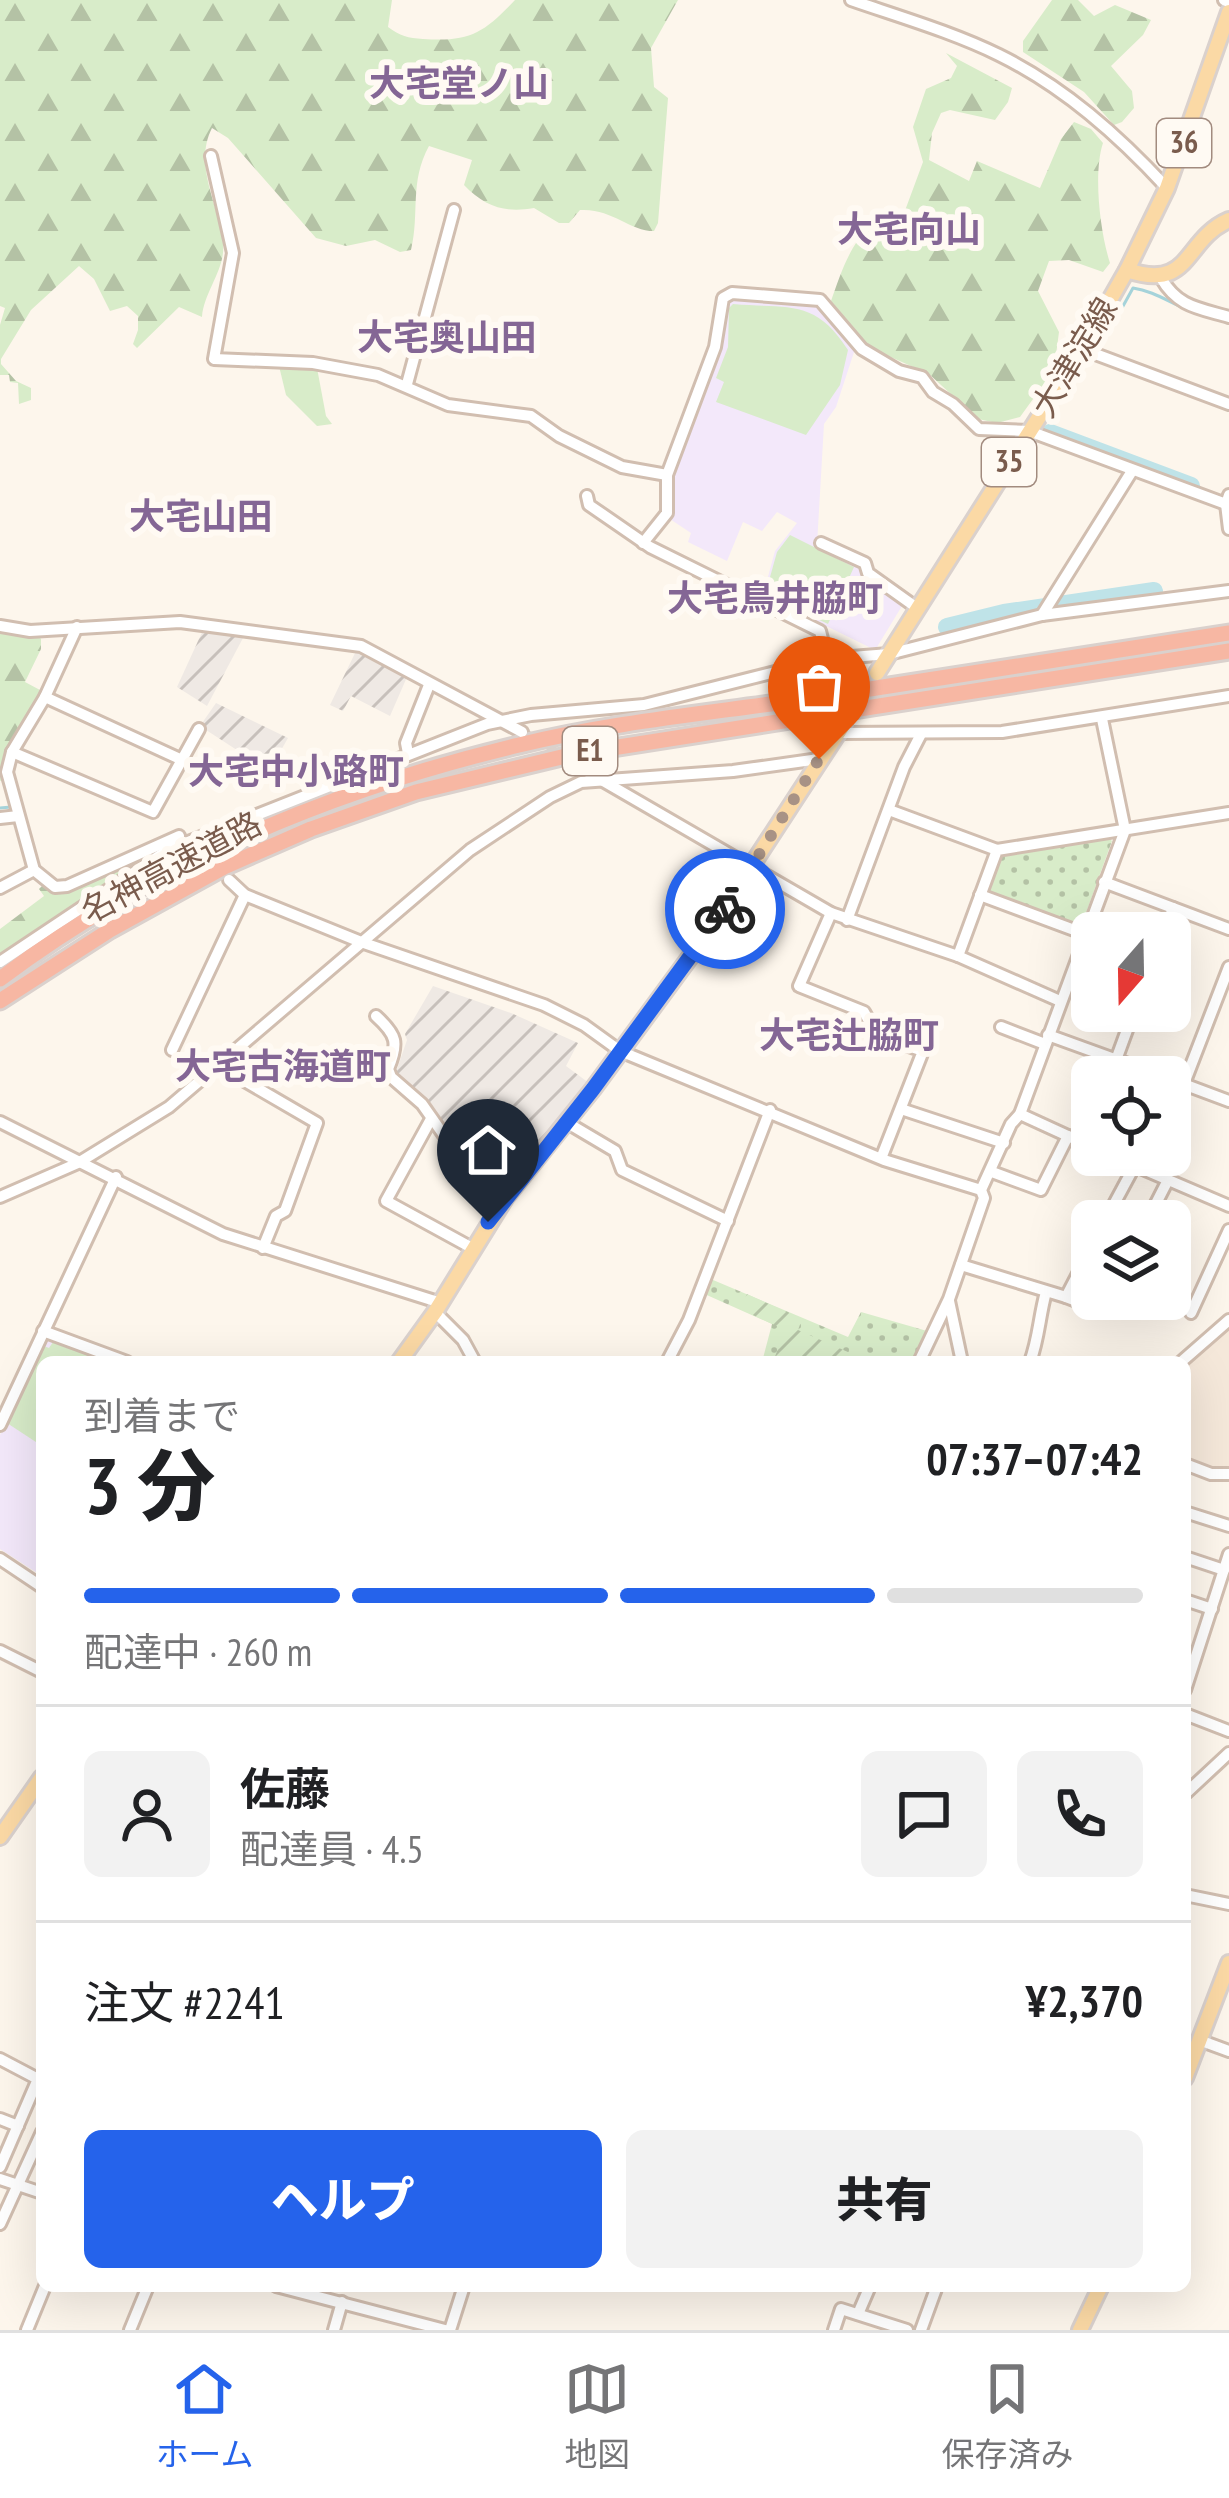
<!DOCTYPE html>
<html lang="ja">
<head>
<meta charset="utf-8">
<style>
  :root { --surface:#fff; --page:#f2f2f2; --text:#202124; --muted:#757577; --line:#e0e0e0; --accent:#2563eb }
  body { margin:0; font-family:"PT Sans Narrow","Noto Sans JP",sans-serif; background:var(--page); color:var(--text); height:100vh; display:flex; flex-direction:column; font-size:45px; white-space:nowrap }
  * { box-sizing:border-box; margin:0 }
  p { font-size:39px; color:var(--muted) }
  .icon { flex:none; width:66px; height:66px; fill:none; stroke:currentColor; stroke-width:2; stroke-linecap:round; stroke-linejoin:round }
  .map { position:relative; flex:1; overflow:hidden }
  .side { position:absolute; left:36px; top:1356px; width:1155px; height:936px; display:flex; flex-direction:column; background:var(--surface); border-radius:18px; box-shadow:0 12px 48px #0002 }
  .side>* { flex:none }
  .needle { width:78px; rotate:200deg }
  .fabs { position:absolute; left:1071px; top:912px; display:grid; gap:24px }
  .fabs a { display:grid; place-items:center; width:120px; height:120px; border-radius:18px; background:var(--surface); box-shadow:0 12px 48px #0002; font-size:60px }
  .pin { position:absolute; display:grid; place-items:center; width:102px; height:102px; color:#fff; margin:-123px -51px; border-radius:50% 50% 50% 0; rotate:-45deg; box-shadow:0 0 12px #0007 }
  .pin .icon { rotate:45deg }
  .courier { position:absolute; display:grid; place-items:center; width:120px; height:120px; margin:-60px; border:9px solid #2563eb; border-radius:50%; background:#fff; color:#222; box-shadow:0 3px 15px #0007 }
  .head em { font-style:normal; font-weight:800 }
  .head div { display:flex; flex-direction:column-reverse }
  .head { display:flex; align-items:center; justify-content:space-between; height:204px; padding:0 48px }
  h1 { font-size:78px; font-weight:800; line-height:90px }
  .bar { display:grid; grid-template-columns:repeat(4,1fr); gap:18px 12px; align-content:center; height:144px; padding:0 48px }
  .bar i { height:15px; border-radius:9px; background:var(--line) }
  .bar .on { background:var(--accent) }
  .bar p { grid-column:span 4 }
  .line { display:flex; align-items:center; gap:30px; padding:0 48px; border-top:3px solid var(--line) }
  .line div { flex:1 }
  .round { display:grid; place-items:center; flex:none; width:126px; height:126px; border-radius:18px; background:var(--page) }
  .cta { display:flex; gap:24px; margin-top:auto; padding:24px 48px }
  .cta a { flex:1; height:138px; border-radius:18px; background:var(--accent); color:#fff; font-size:48px; font-weight:800; line-height:138px; text-align:center }
  .cta a+a { background:var(--page); color:var(--text) }
  .dock { display:flex; justify-content:space-around; align-items:center; height:168px; border-top:3px solid var(--line); background:var(--surface); font-size:33px; color:var(--muted) }
  .dock a { display:grid; justify-items:center; gap:6px }
  .dock .on { color:var(--accent) }
  .map>svg:first-child { display:block }
</style>
</head>
<body>
<div class="map">
<svg width="1229" height="2330" viewBox="0 0 1229 2330">
  <defs>
    <pattern id="industrial-furrows" width="10" height="10" patternUnits="userSpaceOnUse" patternTransform="scale(3)"><rect width="10" height="10" fill="#efe9e4"/><path d="M-1 1l2-2M0 10L10 0M9 11l2-2" fill="none" stroke="#c7c0bb"/></pattern>
    <pattern id="forest-firs" width="22" height="20" patternUnits="userSpaceOnUse" patternTransform="scale(3)"><rect width="22" height="20" fill="#d8ecc9"/><path d="M5 1l3.5 6h-7zM16 11l3.5 6h-7z" fill="#b4c2a5"/></pattern>
    <pattern id="park-dots" width="8" height="8" patternUnits="userSpaceOnUse" patternTransform="scale(3)"><rect width="8" height="8" fill="#d8ecc9"/><path d="M2 2h.1M6 6h.1" fill="none" stroke="#b4c2a5" stroke-width="1.8" stroke-linecap="round"/></pattern>
    <pattern id="garden-furrows" width="10" height="10" patternUnits="userSpaceOnUse" patternTransform="scale(3)"><rect width="10" height="10" fill="#d8ecc9"/><path d="M-1 1l2-2M0 10L10 0M9 11l2-2" fill="none" stroke="#b4c2a5"/></pattern>
  </defs>
  <rect width="100%" height="100%" fill="#fdf6ec"/>
  <polygon fill="#f5e8da" points="1229,1320 1229,1474 1185,1464 1185,1362"/>
  <g fill="url(#industrial-furrows)">
    <polygon points="204,628 241,635 243,638 207,706 177,687"/>
    <polygon points="356,651 372,656 407,677 390,716 351,696 343,711 330,705"/>
    <polygon points="216,703 288,738 269,771 200,726"/>
    <polygon points="433,986 511,1013 578,1043 566,1066 589,1083 513,1173 459,1147 396,1072 407,1040 405,1034"/>
  </g>
  <g fill="#f3e8fa">
    <polygon points="732,297 818,304 855,349 836,407 824,424 817,545 861,567 897,597 902,606 877,647 871,648 763,595 775,551 797,523 777,512 762,531 743,522 727,561 688,542 691,533 670,519 673,476 721,346 724,305"/>
    <polygon points="45,1336 112,1362 42,1362 42,1576 0,1549 0,1435"/>
  </g>
  <g fill="#d8ecc9">
    <path d="M733 304C789 309 815 298 848 350L840 385 806 435 716 402 724 382 716 378 728 347 729 308Z"/>
    <polygon points="279,366 317,368 326,416 332,424 317,426 286,395"/>
    <polygon points="790,535 854,567 828,624 765,595 777,552"/>
    <polygon points="53,1342 106,1362 42,1362 42,1446 7,1423 41,1345 49,1348"/>
  </g>
  <g fill="url(#forest-firs)">
    <path d="M0 0H392L388 27C400 36 408 38 423 39 469 42 483 34 515 0H678L651 48 654 87 668 98 658 223 654 231C629 231 612 208 580 210L569 223H559L534 208C505 213 485 207 464 185L472 160 429 146C409 183 420 212 411 250L400 252 375 240 346 246 316 238 228 138 212 128C193 165 219 205 223 243 226 269 204 291 202 317L179 307 137 348 133 344 138 330V316L127 306 110 311 94 279 79 266 31 310 1 359V364L16 381 31 388V400L19 404 18 383 10 382 9 375H0V325L5 308 0 306Z"/>
    <polygon points="1052,0 1078,0 1094,16 1115,5 1151,20 1143,35 1111,66 1132,91 1134,108 1122,122 1114,125 1084,92 1023,52 1023,41"/>
    <path d="M946 53 1012 88 1008 102 995 120 950 110 941 113 932 133 929 160 969 181 977 161 1040 188 1061 139 1074 122 1091 129 1103 143C1093 173 1100 232 1110 263L1103 272 1069 260 1049 261 1038 291 1059 332 1054 370 1020 417 997 423 978 419 929 374 868 347 831 301C844 265 858 215 903 216L923 162 913 127 926 89 951 78 957 66Z"/>
    <polygon points="0,629 37,634 41,639 41,649 25,682 40,690 8,751 4,779 0,781"/>
    <polygon points="122,867 127,871 0,955 0,929 44,896 39,889 43,885 62,892"/>
  </g>
  <g fill="url(#park-dots)">
    <polygon points="1108,837 1112,841 1082,924 1074,927 987,895 985,890 997,855"/>
    <polygon points="706,1277 848,1337 861,1312 927,1331 913,1362 762,1362 772,1324 700,1292"/>
  </g>
  <polygon fill="url(#garden-furrows)" points="747,1294 802,1319 798,1330 857,1356 854,1362 773,1362 785,1330 740,1309"/>
  <g fill="none" stroke-linecap="round" stroke-linejoin="round">
    <g stroke="#a5d3da" stroke-width="3">
      <path d="M1117 317 1133 288C1155 291 1173 305 1194 312"/>
      <polyline points="1209,317 1229,323"/>
      <polyline points="0,808 11,807"/>
    </g>
    <g stroke="#bfe3e8" stroke-width="18">
      <polyline points="1050,433 1191,486"/>
      <polyline points="947,627 1004,613 1154,591"/>
    </g>
    <g stroke="#dcd0c4" stroke-width="10" stroke-dasharray="10 5" stroke-linecap="butt">
      <polyline points="522,732 579,767"/>
      <polyline points="192,846 229,880"/>
    </g>
    <defs>
      <g id="minor">
        <path d="M851 0C900 17 952 32 999 55 1064 87 1118 135 1167 188"/>
        <polyline points="1224,0 1229,2"/>
        <polyline points="211,156 233,253 214,359 313,363 378,375 448,405 531,416 559,436 622,467 667,475"/>
        <path d="M1161 278C1178 307 1198 308 1229 317"/>
        <polyline points="1082,349 1229,404"/>
        <polyline points="407,384 454,210"/>
        <polyline points="1229,495 1226,504 1229,529"/>
        <polyline points="587,496 589,505 650,547 820,631 827,659"/>
        <polyline points="643,543 667,513 667,475 715,347 723,298 732,293 820,300 862,349 899,371 922,377 933,392 953,404 979,429 1029,431 1226,504"/>
        <polyline points="821,543 865,563 868,573 917,608"/>
        <polyline points="1042,615 1132,471"/>
        <polyline points="0,626 30,631 180,622 361,646 522,732"/>
        <polyline points="77,627 45,697 12,752 7,772 34,870 55,887 67,886 179,836"/>
        <polyline points="45,697 180,759"/>
        <polyline points="838,733 1002,732 1229,696"/>
        <polyline points="12,752 153,812 199,729"/>
        <polyline points="408,753 406,743 429,685"/>
        <polyline points="579,767 831,913 958,956 1060,1001"/>
        <polyline points="889,810 997,850"/>
        <polyline points="0,818 18,816"/>
        <polyline points="229,880 245,895 361,942 544,1005 584,1025 620,1051 884,1160 981,1190"/>
        <polyline points="1104,882 1229,929"/>
        <polyline points="0,888 34,870"/>
        <polyline points="980,895 1085,934"/>
        <polyline points="831,913 799,986 864,1012 877,1035 923,1051 882,1156"/>
        <polyline points="847,920 904,767 921,734"/>
        <polyline points="1164,933 1173,908"/>
        <polyline points="958,956 997,850 1229,813"/>
        <polyline points="0,962 168,850 487,724 531,715 644,705 827,659 889,654 1042,615 1229,591"/>
        <polyline points="1140,1011 1166,1021"/>
        <path d="M376 1016C397 1035 399 1043 388 1069L391 1077 422 1104 455 1151 516 1183"/>
        <polyline points="1001,1027 1045,1044"/>
        <polyline points="1048,1035 1164,1077"/>
        <polyline points="172,1050 245,895"/>
        <polyline points="1116,1060 1134,1011"/>
        <polyline points="219,1066 317,1123 285,1211 276,1216 263,1248"/>
        <polyline points="1170,1079 1229,1101"/>
        <polyline points="901,1109 1004,1143"/>
        <polyline points="1020,1114 1092,1147"/>
        <polyline points="431,1119 386,1201 472,1248"/>
        <polyline points="1170,1120 1229,967"/>
        <polyline points="0,1122 223,1234 441,1303"/>
        <polyline points="566,1122 615,1151 622,1170 728,1221"/>
        <polyline points="1110,1155 1229,1206"/>
        <polyline points="992,1172 1041,1190 1068,1136"/>
        <polyline points="0,1197 78,1163 169,1107 470,850 550,797 581,782 733,771 819,759"/>
        <polyline points="1105,1221 1134,1167"/>
        <polyline points="1147,1221 1168,1180"/>
        <polyline points="961,1265 1066,1297 1092,1247"/>
        <polyline points="1066,1297 1100,1310 1106,1299"/>
        <polyline points="949,1301 962,1362"/>
        <polyline points="435,1312 463,1340 475,1362"/>
        <polyline points="1191,1313 1229,1230"/>
        <polyline points="43,1331 127,1362"/>
        <polyline points="667,1362 689,1320 770,1110"/>
        <polyline points="919,1362 949,1299 984,1198 981,1190 1011,1124 1020,1114 1125,830 1102,719"/>
        <path d="M1030 1362C1039 1338 1039 1317 1046 1292"/>
        <polyline points="1181,1362 1229,1320"/>
        <polyline points="0,1425 116,1177"/>
        <polyline points="1185,1464 1211,1474 1229,1474"/>
        <polyline points="1185,1512 1229,1526"/>
        <polyline points="1185,1557 1224,1570"/>
        <polyline points="0,1559 42,1587"/>
        <polyline points="1185,1600 1212,1609"/>
        <polyline points="0,1651 42,1672"/>
        <polyline points="1185,1690 1229,1554"/>
        <polyline points="1185,1714 1229,1731"/>
        <polyline points="1185,1794 1229,1753"/>
        <polyline points="1185,1895 1229,1904"/>
        <polyline points="1199,2040 1229,2051"/>
        <polyline points="0,2059 38,2079 0,2167"/>
        <polyline points="0,2119 18,2126"/>
        <polyline points="0,2179 42,2193"/>
        <polyline points="0,2224 42,2132"/>
        <polyline points="276,2286 445,2330"/>
        <polyline points="858,2314 870,2286"/>
        <polyline points="27,2330 45,2286"/>
        <polyline points="130,2330 148,2286"/>
        <polyline points="334,2330 342,2302"/>
        <polyline points="450,2330 464,2286"/>
        <polyline points="834,2330 841,2309 907,2330"/>
        <polyline points="921,2330 937,2286"/>
      </g>
      <g id="major">
        <path d="M1127 270C1192 292 1183 240 1229 220"/>
        <polyline points="877,673 1082,349 1127,270 1167,188 1229,12"/>
        <polyline points="399,1362 435,1312 506,1197 593,1089 707,934 844,724"/>
        <polyline points="0,1837 42,1777"/>
        <polyline points="1185,2078 1229,1963"/>
        <polyline points="1080,2330 1101,2286"/>
      </g>
      <g id="highway">
        <path d="M0 979C153 864 334 789 519 745 613 722 711 713 806 699 947 677 1088 655 1229 633"/>
        <polyline points="0,1001 110,930 226,866 311,829 416,792 574,754 1229,651"/>
      </g>
    </defs>
    <use href="#minor" stroke="#d1beb0" stroke-width="16"/>
    <use href="#major" stroke="#dad1cd" stroke-width="20"/>
    <use href="#highway" stroke="#dad1cd" stroke-width="21"/>
    <use href="#minor" stroke="#fff" stroke-width="10"/>
    <use href="#major" stroke="#fbd9a5" stroke-width="14"/>
    <use href="#highway" stroke="#f7b7a3" stroke-width="15"/>
  </g>
  <g fill="none" stroke-linecap="round" stroke-linejoin="round">
    <polyline stroke="#a89285" stroke-width="12" stroke-dasharray="0 21.6" points="725,909 819,759"/>
    <polyline stroke="#2563eb" stroke-width="15" points="488,1222 593,1089 725,909"/>
  </g>
  <g text-anchor="middle" stroke-width="12" stroke-linejoin="round" paint-order="stroke">
    <g fill="#fffaf3" stroke="#a28b7f" stroke-width="3">
      <rect x="1157" y="119" width="54" height="48" rx="9"/>
      <rect x="982" y="438" width="54" height="48" rx="9"/>
      <rect x="563" y="727" width="54" height="48" rx="9"/>
    </g>
    <g font-size="30" font-weight="bold" fill="#7a5c4d">
      <text x="1184" y="153">36</text>
      <text x="1009" y="472">35</text>
      <text x="590" y="761">E1</text>
    </g>
    <g font-size="33" fill="#7a5c4d" stroke="#fffaf3">
      <text transform="translate(1074 357) rotate(-59)" y="12">大津淀線</text>
      <text transform="translate(171 867) rotate(-28)" y="12">名神高速道路</text>
    </g>
    <g font-size="36" font-weight="bold" fill="#846695" stroke="#fffaf3">
      <text x="459" y="96">大宅堂ノ山</text>
      <text x="909" y="242">大宅向山</text>
      <text x="447" y="350">大宅奥山田</text>
      <text x="201" y="529">大宅山田</text>
      <text x="775" y="611">大宅鳥井脇町</text>
      <text x="296" y="784">大宅中小路町</text>
      <text x="849" y="1048">大宅辻脇町</text>
      <text x="283" y="1079">大宅古海道町</text>
    </g>
  </g>
</svg>
<div class="fabs">
<a><svg class="needle" viewBox="-14 -14 28 28"><path d="M0-13l5 13h-10z" fill="#e53935"/><path d="M0 13l5-13h-10z" fill="#757577"/></svg></a>
<a><svg class="icon" aria-label="locate" viewBox="0 0 24 24"><circle cx="12" cy="12" r="6"/><path d="M12 2v4M12 18v4M2 12h4M18 12h4"/></svg></a>
<a><svg class="icon" aria-label="layers" viewBox="0 0 24 24"><path d="M12 4l9 5-9 5-9-5zM3 14l9 5 9-5"/></svg></a>
</div>
<div class="pin" style="left:819px;top:759px;background:#ea580c"><svg class="icon" aria-label="bag" viewBox="0 0 24 24"><path d="M5 8h14l-1 12H6zM9 8a3 3 0 0 1 6 0"/></svg></div>
<div class="pin" style="left:488px;top:1222px;background:#1f2937"><svg class="icon" aria-label="home" viewBox="0 0 24 24"><path d="M3 11l9-7 9 7M6 9v11h12V9"/></svg></div>
<div class="courier" style="left:725px;top:909px"><svg class="icon" aria-label="bike" viewBox="0 0 24 24"><circle cx="6" cy="16" r="4"/><circle cx="18" cy="16" r="4"/><path d="M6 16l4-8h5l3 8M10 8l3 8H6M13 5h3"/></svg></div>
<section class="side">
<div class="head"><div><h1>3 分</h1><p>到着まで</p></div><em>07:37–07:42</em></div>
<div class="bar"><i class="on"></i><i class="on"></i><i class="on"></i><i></i><p>配達中 · 260 m</p></div>
<div class="line" style="height:216px"><a class="round"><svg class="icon" aria-label="person" viewBox="0 0 24 24"><circle cx="12" cy="8" r="4"/><path d="M4 21q1-7 8-7t8 7"/></svg></a><div><b>佐藤</b><p>配達員 · 4.5</p></div><a class="round"><svg class="icon" aria-label="chat" viewBox="0 0 24 24"><path d="M4 5h16v11H9l-5 4z"/></svg></a><a class="round"><svg class="icon" aria-label="phone" viewBox="0 0 24 24"><path d="M5 4h4l2 5-3 2q2 4 5 5l2-3 5 2v4C11 20 4 13 5 4z"/></svg></a></div>
<div class="line" style="height:156px"><div>注文 #2241</div><b>¥2,370</b></div>
<div class="cta"><a>ヘルプ</a><a>共有</a></div>
</section>
</div>
<nav class="dock">
<a class="on"><svg class="icon" aria-label="home" viewBox="0 0 24 24"><path d="M3 11l9-7 9 7M6 9v11h12V9"/></svg>ホーム</a>
<a><svg class="icon" aria-label="map" viewBox="0 0 24 24"><path d="M3 6l6-2 6 2 6-2v14l-6 2-6-2-6 2zM9 4v14M15 6v14"/></svg>地図</a>
<a><svg class="icon" aria-label="saved" viewBox="0 0 24 24"><path d="M7 4h10v16l-5-4-5 4z"/></svg>保存済み</a>
</nav>
</body>
</html>
